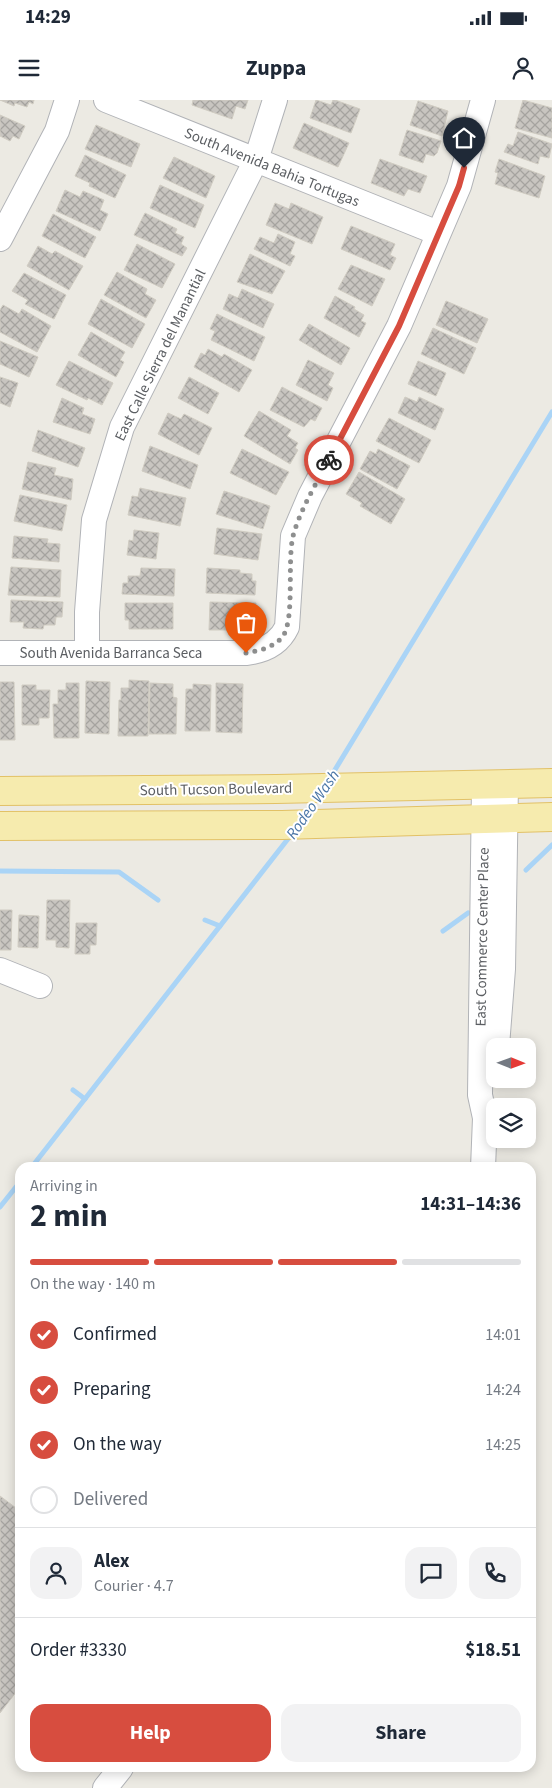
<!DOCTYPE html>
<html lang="en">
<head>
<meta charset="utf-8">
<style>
  :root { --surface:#fff; --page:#f2f2f3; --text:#1f2937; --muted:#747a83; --line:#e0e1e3; --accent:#d74d3f }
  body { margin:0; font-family:"Source Sans 3",sans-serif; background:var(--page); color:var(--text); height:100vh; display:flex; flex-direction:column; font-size:19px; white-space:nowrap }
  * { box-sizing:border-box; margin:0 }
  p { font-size:16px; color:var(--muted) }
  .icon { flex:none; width:28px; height:28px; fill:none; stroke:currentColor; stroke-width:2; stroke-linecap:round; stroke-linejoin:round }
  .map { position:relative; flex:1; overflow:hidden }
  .side { position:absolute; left:15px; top:1062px; width:521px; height:610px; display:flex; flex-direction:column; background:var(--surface); border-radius:15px; box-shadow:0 2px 12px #0003 }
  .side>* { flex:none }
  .needle { width:32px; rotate:91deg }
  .buttons { position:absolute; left:486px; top:938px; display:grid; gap:10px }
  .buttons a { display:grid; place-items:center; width:50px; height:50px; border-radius:10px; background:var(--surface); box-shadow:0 2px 12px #0003; font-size:25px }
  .pin { position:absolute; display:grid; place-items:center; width:42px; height:42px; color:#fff; margin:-51px -21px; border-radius:50% 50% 50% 0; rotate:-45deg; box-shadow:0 0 5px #0007 }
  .pin .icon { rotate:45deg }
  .courier { position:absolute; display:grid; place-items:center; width:50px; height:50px; margin:-25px; border:4px solid #d74d3f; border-radius:50%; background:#fff; color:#222; box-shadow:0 1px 6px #0007 }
  .headline em { font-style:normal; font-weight:700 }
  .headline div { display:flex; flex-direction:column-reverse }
  .headline { display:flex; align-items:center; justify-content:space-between; height:85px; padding:0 15px }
  h1 { font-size:32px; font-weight:700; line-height:38px }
  .bar { display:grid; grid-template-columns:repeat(4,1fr); gap:8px 5px; align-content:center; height:60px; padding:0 15px }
  .bar i { height:6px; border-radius:4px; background:var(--line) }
  .bar .current { background:var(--accent) }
  .bar p { grid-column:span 4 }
  .line { display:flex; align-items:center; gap:12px; padding:0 15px; border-top:1px solid var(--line) }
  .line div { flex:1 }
  .round { display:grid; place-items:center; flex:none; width:52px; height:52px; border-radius:15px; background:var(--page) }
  ol { padding:0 15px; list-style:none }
  li { display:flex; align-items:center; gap:15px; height:55px }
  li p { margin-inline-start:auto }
  li .icon { padding:5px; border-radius:50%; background:var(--accent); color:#fff; stroke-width:4 }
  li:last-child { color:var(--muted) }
  li i { width:28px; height:28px; border:2px solid var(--line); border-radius:50% }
  .primary-button { display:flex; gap:10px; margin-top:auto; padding:10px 15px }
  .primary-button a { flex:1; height:58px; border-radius:15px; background:var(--accent); color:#fff; font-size:20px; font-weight:700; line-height:58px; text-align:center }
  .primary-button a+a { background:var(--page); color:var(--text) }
  .status { display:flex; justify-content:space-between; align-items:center; height:35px; padding:0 25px; background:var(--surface); direction:ltr }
  .status svg { height:14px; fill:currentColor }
  header { display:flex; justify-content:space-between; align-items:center; height:65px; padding:0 15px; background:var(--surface); font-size:22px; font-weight:700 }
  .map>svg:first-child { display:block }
</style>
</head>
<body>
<div class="status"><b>14:29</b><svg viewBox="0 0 49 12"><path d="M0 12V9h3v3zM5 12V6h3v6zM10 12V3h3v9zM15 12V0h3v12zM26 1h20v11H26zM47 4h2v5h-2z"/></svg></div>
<header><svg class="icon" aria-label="menu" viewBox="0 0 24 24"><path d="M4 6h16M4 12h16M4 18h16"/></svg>Zuppa<svg class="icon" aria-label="person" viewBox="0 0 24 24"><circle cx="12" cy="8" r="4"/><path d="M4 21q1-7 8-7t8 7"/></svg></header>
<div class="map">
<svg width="552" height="1688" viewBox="0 0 552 1688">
  <defs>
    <pattern id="building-cross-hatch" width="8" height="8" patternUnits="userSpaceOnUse" patternTransform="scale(1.25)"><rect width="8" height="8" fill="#c8c5c0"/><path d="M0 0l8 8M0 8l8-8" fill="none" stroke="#a5a39f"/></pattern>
  </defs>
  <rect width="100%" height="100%" fill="#eceae3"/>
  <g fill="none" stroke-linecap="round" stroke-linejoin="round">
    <g stroke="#aad4f6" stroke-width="5">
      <polyline points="330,678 552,312"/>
      <polyline points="304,715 316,698"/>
      <polyline points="526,770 552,745"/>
      <polyline points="0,771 119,772 158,800"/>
      <polyline points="205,820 220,826"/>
      <polyline points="443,831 468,813"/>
      <polyline points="73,990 85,999"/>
      <polyline points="31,1068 291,735"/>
      <polyline points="0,1107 20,1082"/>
    </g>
  </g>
  <g fill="url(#building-cross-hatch)" stroke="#d0ccc2">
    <polygon points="0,0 34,0 33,4 29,2 27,7 15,3 14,6"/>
    <polygon points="193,0 248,0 245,9 236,6 232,19 192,5"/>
    <polygon points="316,0 331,5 333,0 335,0 360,9 351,33 310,18"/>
    <polygon points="523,0 552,8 552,38 515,28"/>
    <polygon points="418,1 448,11 442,36 410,25"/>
    <polygon points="0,15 25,26 19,39 13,36 10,41 0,36"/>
    <polygon points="304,23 349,43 338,67 293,48"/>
    <polygon points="96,25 140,44 131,67 85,49"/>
    <polygon points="407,30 441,41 437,53 434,56 426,54 423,63 399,55"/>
    <polygon points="518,32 552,44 549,58 540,56 538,64 504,52 508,44 513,46"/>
    <polygon points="85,55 126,75 115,98 89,86 90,83 75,76"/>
    <polygon points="174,57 215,76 206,98 163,78"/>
    <polygon points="380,59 427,76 420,93 408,89 404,96 371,83"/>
    <polygon points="499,59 545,76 539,98 495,84 498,73 495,72"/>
    <polygon points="160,85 204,105 195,128 150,108"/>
    <polygon points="65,90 80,97 83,91 104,100 100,110 108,114 100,131 56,111"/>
    <polygon points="275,103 289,109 291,103 323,117 312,144 266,125"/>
    <polygon points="145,113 177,129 175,133 184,137 181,144 187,148 182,156 134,135"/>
    <polygon points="53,114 96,137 85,158 42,136"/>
    <polygon points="351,126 395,144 390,155 396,158 390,170 341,149"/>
    <polygon points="278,134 295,142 290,154 295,156 290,166 254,149 260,137 274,143"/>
    <polygon points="137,144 175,164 162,188 124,170"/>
    <polygon points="38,146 52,154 55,151 83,166 69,190 27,166"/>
    <polygon points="250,154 285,171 272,194 237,182"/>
    <polygon points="351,165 385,179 372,206 338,189"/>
    <polygon points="117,172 147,189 145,194 156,200 146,218 104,195"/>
    <polygon points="24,173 66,195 54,219 25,204 28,200 12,191"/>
    <polygon points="242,189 274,204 263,228 223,209 229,194 238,198"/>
    <polygon points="335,196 355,207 354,209 364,215 361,221 366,223 359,237 324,218"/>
    <polygon points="101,199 145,224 132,248 88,224"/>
    <polygon points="446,201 488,219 477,243 436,225"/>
    <polygon points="3,205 19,214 22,209 51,226 37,252 0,232 0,210"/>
    <polygon points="217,214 265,237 254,261 211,240 215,231 210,229"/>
    <polygon points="309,224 350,248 341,265 299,240"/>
    <polygon points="433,228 476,248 464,274 421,254"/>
    <polygon points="91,232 125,252 120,260 124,262 116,277 78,255"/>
    <polygon points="0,241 38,257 29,277 0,264"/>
    <polygon points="208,249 222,257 224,254 252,270 239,292 194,267 201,253 205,255"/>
    <polygon points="308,260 334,273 328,285 333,288 327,301 296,285"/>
    <polygon points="69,261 113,283 102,305 88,298 87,300 56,285"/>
    <polygon points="418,261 446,273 436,296 408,284"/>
    <polygon points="0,277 18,283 10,307 0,303"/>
    <polygon points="189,277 219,293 208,314 178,298"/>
    <polygon points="282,287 322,308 315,321 311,319 304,327 270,310"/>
    <polygon points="405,297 417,302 419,297 444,309 435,330 398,313"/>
    <polygon points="62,298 84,308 82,314 95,319 90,334 53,322"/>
    <polygon points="259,311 291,330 287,336 298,343 295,348 298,350 290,364 244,336"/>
    <polygon points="168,313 181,319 184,314 212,328 199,355 158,334"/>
    <polygon points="389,318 431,340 419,363 376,341"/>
    <polygon points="38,330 85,348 78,367 32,351"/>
    <polygon points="150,346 198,365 190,389 142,371"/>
    <polygon points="242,349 289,372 276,395 230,373"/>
    <polygon points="378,349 410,366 397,389 360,369 370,351 376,354"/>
    <polygon points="28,362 56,368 54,375 73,379 71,400 22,389"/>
    <polygon points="359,372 405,399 391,424 360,406 362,403 346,394"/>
    <polygon points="140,388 186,398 180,426 128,415 132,396 138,397"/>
    <polygon points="224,391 270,406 263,429 216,414"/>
    <polygon points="20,395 67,405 62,431 14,421"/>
    <polygon points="217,428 262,434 258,460 214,454"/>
    <polygon points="134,430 159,433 156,459 127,455 129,440 133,441"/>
    <polygon points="14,436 48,439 47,443 60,444 59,462 12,458"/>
    <polygon points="11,467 61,470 60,497 8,495"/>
    <polygon points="141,468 175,469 174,496 122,494 123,483 128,483 128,476 140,476"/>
    <polygon points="207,468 240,470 240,473 252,474 252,481 256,481 255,495 206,493"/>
    <polygon points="11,500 63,502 62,517 56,517 55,525 44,525 43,529 23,528 24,522 10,522"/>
    <polygon points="210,502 256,503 255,530 209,530"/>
    <polygon points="125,503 173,503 173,529 129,529 129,520 125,520"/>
    <polygon points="129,580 149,581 148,636 118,636 119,600 121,600 121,588 129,588"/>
    <polygon points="86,581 110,582 109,634 85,633"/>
    <polygon points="0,582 14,582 15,640 0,640"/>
    <polygon points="66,583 79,583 79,638 54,638 53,604 58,604 58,590 66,590"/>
    <polygon points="150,583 173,584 173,597 177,598 176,634 149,634"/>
    <polygon points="216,583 243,584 242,633 216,632"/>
    <polygon points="193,584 211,585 210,631 185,631 186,589 193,589"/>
    <polygon points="22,585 36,585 36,590 50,590 49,618 39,618 39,625 22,625"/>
    <polygon points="47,800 70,800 69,848 56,847 56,840 46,840"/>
    <polygon points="0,810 12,810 11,850 0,850"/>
    <polygon points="19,815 39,816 38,848 18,847"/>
    <polygon points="76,823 97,823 96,845 90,845 90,854 75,854"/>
    <polygon points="0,1396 20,1411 20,1587 0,1613"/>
  </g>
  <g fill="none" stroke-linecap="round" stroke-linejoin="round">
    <defs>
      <g id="minor">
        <polyline points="106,0 438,133"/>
        <polyline points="0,139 57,31 67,0"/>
        <polyline points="87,552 87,512 94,420 122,327 256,60 275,0"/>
        <path d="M0 553H246C264 551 279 544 287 527L293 436 310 396 399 226 459 86 483 0"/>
        <polyline points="0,870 40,886"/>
        <polyline points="497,946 503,869 506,684"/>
        <polyline points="483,1068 485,1018 480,995 484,685"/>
        <polyline points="105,1688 121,1668"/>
      </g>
      <g id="major">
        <polyline points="0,691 276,689 552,683"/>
        <polyline points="0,726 282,725 552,717"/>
      </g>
    </defs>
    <use href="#minor" stroke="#b1b3b7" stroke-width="26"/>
    <use href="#major" stroke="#e2c166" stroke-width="30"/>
    <use href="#minor" stroke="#fff" stroke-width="24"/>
    <use href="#major" stroke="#f6ebae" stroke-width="28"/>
  </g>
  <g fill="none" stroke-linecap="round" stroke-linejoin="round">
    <path stroke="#8e8f8f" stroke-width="5" stroke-dasharray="0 9" d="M246 553C259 551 275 547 283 536 295 518 287 462 293 436 300 410 316 384 329 360"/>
    <polyline stroke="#d74d3f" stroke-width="6" points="329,360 399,226 459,86 464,68"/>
  </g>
  <g text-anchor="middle" stroke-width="4" stroke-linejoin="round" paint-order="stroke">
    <g font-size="15" fill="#5b5e62" stroke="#fff">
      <text transform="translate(272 67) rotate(22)" y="5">South Avenida Bahia Tortugas</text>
      <text transform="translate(160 255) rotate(-64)" y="5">East Calle Sierra del Manantial</text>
      <text x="111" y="558">South Avenida Barranca Seca</text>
      <text transform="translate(216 689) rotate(-1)" y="5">South Tucson Boulevard</text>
      <text transform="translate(482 837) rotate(-89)" y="5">East Commerce Center Place</text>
    </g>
    <g font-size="16" font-style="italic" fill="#4975a6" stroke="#fff">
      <text transform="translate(312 704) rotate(-55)" y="6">Rodeo Wash</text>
    </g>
  </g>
</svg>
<div class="buttons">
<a><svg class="needle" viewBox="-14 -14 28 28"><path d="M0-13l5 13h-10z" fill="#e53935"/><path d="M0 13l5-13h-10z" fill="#747a83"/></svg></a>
<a><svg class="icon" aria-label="layers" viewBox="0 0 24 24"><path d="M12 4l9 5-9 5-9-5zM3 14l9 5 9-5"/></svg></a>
</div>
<div class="pin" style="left:246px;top:553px;background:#ea580c"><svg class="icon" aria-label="bag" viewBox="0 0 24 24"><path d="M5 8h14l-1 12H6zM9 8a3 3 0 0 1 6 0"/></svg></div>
<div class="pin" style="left:464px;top:68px;background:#1f2937"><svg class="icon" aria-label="home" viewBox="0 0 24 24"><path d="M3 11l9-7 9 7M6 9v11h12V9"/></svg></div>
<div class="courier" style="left:329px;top:360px"><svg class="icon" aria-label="bike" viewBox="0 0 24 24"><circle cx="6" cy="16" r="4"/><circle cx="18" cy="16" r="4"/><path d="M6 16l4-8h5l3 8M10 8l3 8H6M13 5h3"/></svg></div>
<section class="side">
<div class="headline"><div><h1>2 min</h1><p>Arriving in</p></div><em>14:31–14:36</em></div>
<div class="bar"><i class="current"></i><i class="current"></i><i class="current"></i><i></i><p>On the way · 140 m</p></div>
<ol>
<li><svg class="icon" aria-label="check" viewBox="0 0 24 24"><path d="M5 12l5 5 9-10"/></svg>Confirmed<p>14:01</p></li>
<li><svg class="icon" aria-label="check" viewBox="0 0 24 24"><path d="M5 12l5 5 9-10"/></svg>Preparing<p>14:24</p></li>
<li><svg class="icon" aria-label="check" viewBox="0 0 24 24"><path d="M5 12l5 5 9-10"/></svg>On the way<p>14:25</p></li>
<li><i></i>Delivered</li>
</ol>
<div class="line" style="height:90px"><a class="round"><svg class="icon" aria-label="person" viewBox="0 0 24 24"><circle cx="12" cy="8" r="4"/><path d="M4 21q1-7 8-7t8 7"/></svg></a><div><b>Alex</b><p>Courier · 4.7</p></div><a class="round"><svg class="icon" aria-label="chat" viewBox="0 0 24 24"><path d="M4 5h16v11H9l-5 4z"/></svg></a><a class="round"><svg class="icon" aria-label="phone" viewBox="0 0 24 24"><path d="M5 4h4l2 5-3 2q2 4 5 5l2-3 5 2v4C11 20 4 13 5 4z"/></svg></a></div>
<div class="line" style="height:65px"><div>Order #3330</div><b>$18.51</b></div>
<div class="primary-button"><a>Help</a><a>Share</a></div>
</section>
</div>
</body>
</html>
